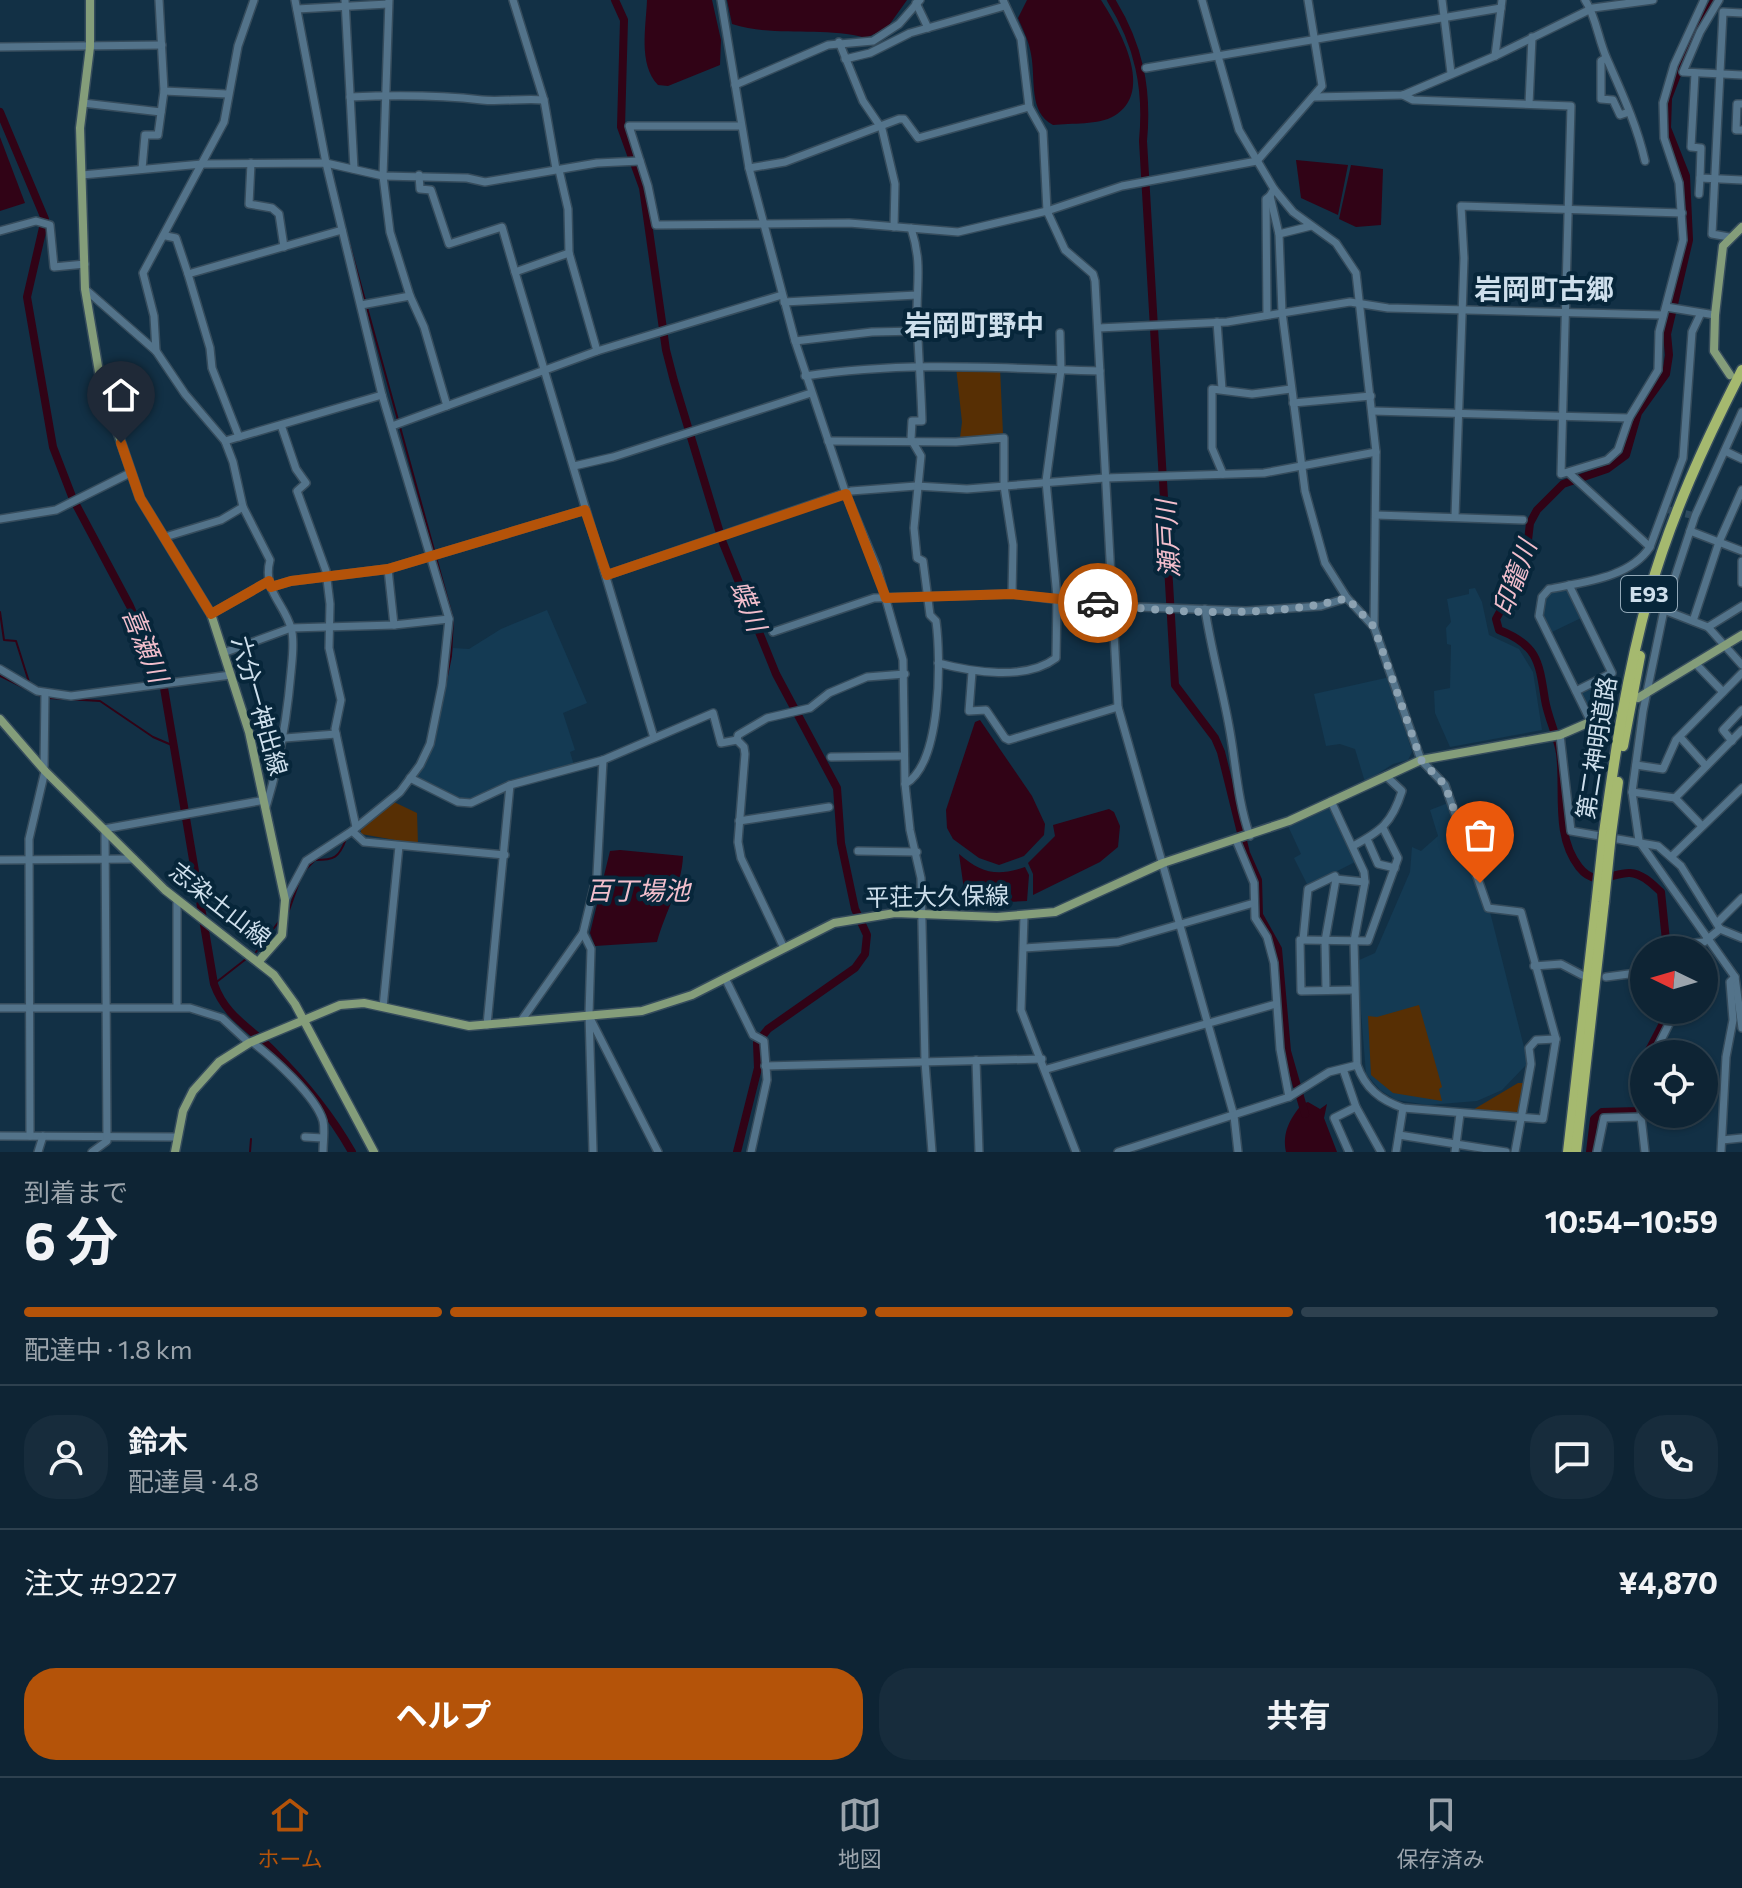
<!DOCTYPE html>
<html lang="ja">
<head>
<meta charset="utf-8">
<style>
  :root { --surface:#0e2434; --page:#172c3c; --text:#f1f3f6; --muted:#9ba4ac; --line:#2e414f; --accent:#b45309 }
  body { margin:0; font-family:Commissioner,"Noto Sans JP",sans-serif; background:var(--page); color:var(--text); height:100vh; display:flex; flex-direction:column; font-size:30px; white-space:nowrap }
  * { box-sizing:border-box; margin:0 }
  p { font-size:26px; color:var(--muted) }
  .icon { flex:none; width:44px; height:44px; fill:none; stroke:currentColor; stroke-width:2; stroke-linecap:round; stroke-linejoin:round }
  .map { position:relative; height:1152px; overflow:hidden }
  .side { display:flex; flex-direction:column; background:var(--surface); flex:1 }
  .side>* { flex:none }
  .needle { width:52px; rotate:275deg }
  .tools { position:absolute; left:1630px; top:936px; display:grid; gap:16px }
  .tools a { display:grid; place-items:center; width:88px; height:88px; border-radius:50%; background:var(--surface); box-shadow:0 2px 6px #0004,0 0 0 2px var(--line); font-size:40px }
  .pin { position:absolute; display:grid; place-items:center; width:68px; height:68px; color:#fff; margin:-82px -34px; border-radius:50% 50% 50% 0; rotate:-45deg; box-shadow:0 0 8px #0007 }
  .pin .icon { rotate:45deg }
  .courier { position:absolute; display:grid; place-items:center; width:80px; height:80px; margin:-40px; border:6px solid #b45309; border-radius:50%; background:#fff; color:#222; box-shadow:0 2px 10px #0007 }
  .overview em { font-style:normal; font-weight:700 }
  .overview div { display:flex; flex-direction:column-reverse }
  .overview { display:flex; align-items:center; justify-content:space-between; height:136px; padding:0 24px }
  h1 { font-size:52px; font-weight:700; line-height:60px }
  .bar { display:grid; grid-template-columns:repeat(4,1fr); gap:12px 8px; align-content:center; height:96px; padding:0 24px }
  .bar i { height:10px; border-radius:6px; background:var(--line) }
  .bar .on { background:var(--accent) }
  .bar p { grid-column:span 4 }
  .line { display:flex; align-items:center; gap:20px; padding:0 24px; border-top:2px solid var(--line) }
  .line div { flex:1 }
  .round { display:grid; place-items:center; flex:none; width:84px; height:84px; border-radius:32px; background:var(--page) }
  .button { display:flex; gap:16px; margin-top:auto; padding:16px 24px }
  .button a { flex:1; height:92px; border-radius:32px; background:var(--accent); color:#fff; font-size:32px; font-weight:700; line-height:92px; text-align:center }
  .button a+a { background:var(--page); color:var(--text) }
  .tab-bar { display:flex; justify-content:space-around; align-items:center; height:112px; border-top:2px solid var(--line); background:var(--surface); font-size:22px; color:var(--muted) }
  .tab-bar a { display:grid; justify-items:center; gap:4px }
  .tab-bar .on { color:var(--accent) }
  .map>svg:first-child { display:block }
</style>
</head>
<body>
<div class="map">
<svg width="1742" height="1152" viewBox="0 0 1742 1152">
  <rect width="100%" height="100%" fill="#123045"/>
  <g fill="#143a53">
    <polygon points="1475,588 1482,602 1489,635 1519,649 1533,672 1542,730 1450,747 1435,713 1434,691 1450,688 1451,645 1447,644 1446,628 1451,622 1447,599 1469,594 1469,589"/>
    <polygon points="1566,588 1581,618 1550,633 1541,614 1544,599 1554,590"/>
    <polygon points="547,610 587,703 563,713 575,750 570,752 574,765 464,802 422,782 416,777 433,746 453,648 469,649 501,629"/>
    <polygon points="1616,675 1609,710 1593,719 1582,692"/>
    <polygon points="1390,677 1412,752 1408,760 1393,764 1365,782 1355,749 1340,744 1326,746 1314,694"/>
    <polygon points="1448,803 1490,912 1528,1063 1502,1090 1477,1101 1428,1105 1396,1100 1380,1090 1366,1074 1357,961 1375,953 1410,872 1412,847 1421,851 1438,836 1430,810"/>
    <polygon points="1329,808 1355,862 1308,886 1294,858 1301,854 1288,826"/>
  </g>
  <g fill="#572f04">
    <polygon points="956,367 1000,368 1003,434 960,438 962,422"/>
    <polygon points="394,802 417,813 418,844 361,834 361,828"/>
    <polygon points="1419,1005 1442,1087 1439,1089 1442,1101 1393,1093 1371,1075 1368,1016 1377,1017"/>
    <polygon points="1518,1083 1524,1083 1518,1114 1471,1111"/>
  </g>
  <g fill="#310316">
    <path d="M647 0H712L721 40 720 65 668 86 658 85C638 64 646 27 647 0Z"/>
    <path d="M727 0H907L887 28 866 38C822 26 776 38 732 24Z"/>
    <path d="M1027 0H1101C1119 28 1156 92 1114 116 1099 125 1071 123 1053 125 1028 112 1036 79 1031 54 1029 41 1023 30 1018 18Z"/>
    <polygon points="0,137 25,203 0,211"/>
    <polygon points="1296,160 1348,165 1338,215 1301,198"/>
    <polygon points="1351,165 1383,169 1381,225 1356,227 1339,219"/>
    <polygon points="980,720 1032,796 1045,824 1044,835 1024,856 999,865 979,858 953,839 947,828 946,810 975,722"/>
    <polygon points="1109,809 1114,812 1120,826 1118,847 1100,862 1033,895 1033,874 1028,863 1055,836 1053,825"/>
    <path d="M620 850 683 856C682 886 665 912 657 942L595 946 590 933 610 851Z"/>
    <path d="M959 854C981 873 997 877 1025 867L1029 875 1027 901 966 904Z"/>
    <path d="M1308 1102 1320 1109 1327 1104 1324 1118 1337 1152H1286C1282 1132 1290 1119 1302 1104Z"/>
  </g>
  <g fill="none" stroke-linecap="round" stroke-linejoin="round">
    <g stroke="#310316" stroke-width="2">
      <polyline points="345,228 453,619 451,656 434,741"/>
      <polyline points="0,612 4,640 16,641 29,682"/>
      <polyline points="0,676 43,697"/>
      <polyline points="49,698 100,701 153,737 174,746"/>
      <path d="M305 870 315 860C334 860 339 858 346 839"/>
      <polyline points="288,913 300,879"/>
      <polyline points="256,952 280,920"/>
      <polyline points="214,984 246,959"/>
      <polyline points="250,1152 251,1139"/>
    </g>
    <g stroke="#310316" stroke-width="8">
      <polyline points="615,0 624,20 621,127 643,188 666,350 674,381 723,543 776,674 837,788 841,843 855,909 867,935 865,954 855,968 768,1029 757,1043 758,1068 737,1152"/>
      <path d="M1111 0C1139 45 1148 89 1143 141L1175 685 1215 738 1221 752 1246 853 1258 880 1259 915 1278 949 1287 1051 1305 1114"/>
      <path d="M0 112 45 219 27 297 53 447 73 499 130 606 163 682 214 984C226 1018 252 1028 275 1053 305 1083 331 1115 352 1152"/>
      <path d="M1667 950 1661 892C1652 884 1643 874 1630 873 1613 872 1596 889 1579 867 1554 835 1565 790 1560 753 1557 735 1548 718 1545 700 1539 662 1538 645 1499 630L1496 619 1525 566 1530 523 1537 510 1563 484 1607 469 1626 455 1638 413 1666 374 1669 355 1667 334 1689 240 1686 176 1667 128 1668 98 1693 33 1715 0"/>
      <polyline points="1647,1054 1670,1010"/>
      <polyline points="1590,1152 1594,1119 1602,1112 1638,1111 1638,1080 1644,1061"/>
    </g>
    <polyline stroke="#2e4a5e" stroke-width="7" stroke-dasharray="7 3.5" stroke-linecap="butt" points="1665,509 1695,516"/>
    <defs>
      <g id="minor">
        <polyline points="159,0 164,91 227,94"/>
        <polyline points="345,0 354,169"/>
        <polyline points="389,0 383,176 390,232 410,296 424,327 447,406"/>
        <polyline points="513,0 544,100 556,169"/>
        <polyline points="721,0 749,168 795,341 846,494 877,568 903,660 905,784 910,830 921,878 925,1062 932,1152"/>
        <polyline points="1003,0 1021,39 1029,107 1043,132 1047,211 1065,250 1093,274 1095,281 1118,707 1234,1116 1238,1152"/>
        <path d="M1202 0 1239 130 1274 189 1293 212 1336 243 1356 273 1376 452 1374 627 1421 760 1445 785 1488 908 1521 912 1556 1039 1543 1119 1403 1108C1380 1100 1365 1088 1357 1065L1354 941 1365 882 1364 872 1331 801"/>
        <polyline points="1442,0 1451,73"/>
        <path d="M1585 0C1596 16 1598 39 1607 59 1621 91 1637 125 1645 161"/>
        <polyline points="1719,0 1700,32 1683,72 1742,75"/>
        <polyline points="916,3 928,28"/>
        <polyline points="297,9 388,4"/>
        <polyline points="839,42 863,101 882,129 895,184 894,227"/>
        <polyline points="0,47 162,45"/>
        <polyline points="1495,56 1502,0"/>
        <polyline points="1606,58 1601,61 1601,99 1613,100 1620,115 1629,112"/>
        <polyline points="845,59 870,53 910,33 1005,6"/>
        <polyline points="1146,68 1501,8"/>
        <polyline points="1695,73 1691,147 1701,148 1700,178 1742,180"/>
        <polyline points="735,85 828,45 873,41 899,24 920,0"/>
        <polyline points="1403,95 1413,100 1571,106 1561,474 1607,460 1618,450 1629,418 1658,370 1659,332 1683,240 1679,183 1664,138 1663,103 1674,65 1704,0"/>
        <path d="M350 97C395 95 438 95 482 100 501 102 523 98 544 100"/>
        <polyline points="1314,97 1403,95 1495,56 1593,8 1653,0"/>
        <polyline points="83,103 161,112"/>
        <polyline points="1529,104 1532,37"/>
        <polyline points="1742,104 1737,104 1736,130 1742,130"/>
        <polyline points="741,126 629,126 648,186 656,225 849,223 958,232 1047,211 1122,186 1257,161 1322,86 1308,0"/>
        <polyline points="251,163 249,204 272,208 279,214 284,247"/>
        <polyline points="749,168 785,162 899,119 904,119 918,138 1029,107"/>
        <polyline points="142,169 145,135 158,135 164,91"/>
        <polyline points="559,170 568,209 569,253 597,351"/>
        <polyline points="82,175 202,164 326,163 383,176 467,178 485,182 597,163 640,161"/>
        <polyline points="419,175 420,189 431,190 449,244 502,227 515,272"/>
        <polyline points="1274,189 1270,196 1279,234 1282,312 1305,491 1325,563 1347,598 1374,627"/>
        <polyline points="1699,194 1700,178"/>
        <polyline points="0,231 36,221 50,225 54,267 85,264"/>
        <polyline points="1279,234 1311,226"/>
        <polyline points="166,236 176,238 188,274"/>
        <polyline points="1729,237 1712,234 1723,12 1742,13"/>
        <polyline points="569,253 515,272 654,738"/>
        <path d="M85 289 156 351 185 394 225 441 233 462 243 507 270 560C262 590 284 603 291 628 295 640 292 660 291 672 287 719 280 761 266 807"/>
        <polyline points="784,302 917,295"/>
        <polyline points="361,305 410,296"/>
        <polyline points="1666,307 1715,315"/>
        <polyline points="1267,315 1266,199 1270,196"/>
        <polyline points="1217,322 1222,389"/>
        <polyline points="1098,328 1227,322 1350,302 1388,308 1663,315"/>
        <polyline points="795,341 872,332 918,331"/>
        <polyline points="156,351 154,316 143,273 224,122 238,46 254,0"/>
        <path d="M805 376C904 361 1001 368 1100 371"/>
        <polyline points="1293,403 1371,396"/>
        <polyline points="1372,411 1629,418"/>
        <polyline points="1742,412 1695,516 1664,610 1643,711 1632,792 1639,841 1735,977 1742,1028"/>
        <polyline points="281,425 296,469 306,483 297,491 326,571 330,604 329,648 341,700 335,729 356,827"/>
        <polyline points="392,426 597,351 782,295"/>
        <polyline points="239,437 212,368 210,348 188,274 342,230"/>
        <polyline points="225,441 382,395"/>
        <polyline points="828,441 956,442 1004,438 1004,486 1013,545 1012,594"/>
        <polyline points="1725,451 1742,459"/>
        <polyline points="574,466 613,457 811,393"/>
        <polyline points="1569,473 1650,547"/>
        <polyline points="1223,474 1212,448 1212,389 1252,394 1291,389"/>
        <polyline points="1376,515 1523,520"/>
        <polyline points="1455,517 1464,258 1461,206 1682,213"/>
        <polyline points="0,519 56,510 130,473"/>
        <polyline points="1690,531 1742,551"/>
        <polyline points="165,537 221,520 243,507"/>
        <polyline points="1742,561 1742,583"/>
        <polyline points="388,569 394,625"/>
        <polyline points="607,575 851,491 916,486 967,489 1105,478 1264,473 1376,452"/>
        <polyline points="1569,585 1612,673 1576,691"/>
        <polyline points="271,587 291,581 388,569 585,510"/>
        <path d="M1205 609C1211 649 1222 687 1229 726 1236 762 1237 800 1250 836"/>
        <polyline points="1664,610 1708,627 1742,665"/>
        <polyline points="211,614 269,581"/>
        <polyline points="1693,621 1719,542 1742,490"/>
        <polyline points="1708,627 1742,606"/>
        <polyline points="773,632 874,598 1012,594 1112,606 1246,611 1321,606 1347,598"/>
        <polyline points="223,653 291,628 394,625 449,619"/>
        <path d="M938 663C972 672 1026 681 1056 658L1057 597 1046 481 1061 370 1060 333"/>
        <polyline points="1695,663 1723,692"/>
        <polyline points="0,669 37,691 71,696 231,675"/>
        <polyline points="972,672 969,711 986,710 1005,738 1009,740 1118,707"/>
        <path d="M1592 724 1539 616 1542 597 1549 589C1583 582 1630 578 1650 547L1683 458 1692 332 1700 315"/>
        <polyline points="1560,735 1571,831 1658,846 1681,866 1720,929 1742,938"/>
        <polyline points="1680,737 1706,766"/>
        <polyline points="285,738 336,734"/>
        <polyline points="737,740 744,747 745,754 738,842 741,858 783,946"/>
        <polyline points="1732,741 1723,730 1742,710"/>
        <polyline points="831,757 904,756"/>
        <polyline points="1636,765 1663,769 1676,740 1742,673"/>
        <polyline points="44,769 45,693"/>
        <polyline points="410,778 458,802 471,803 510,785 603,760 713,713 721,743 737,740 738,735 767,718 810,708 829,693 867,677 905,674"/>
        <path d="M905 784C942 764 941 658 936 621L930 615 923 561 917 558 914 528 921 456 911 439 912 421H922C921 385 918 350 917 314 917 280 922 262 911 228"/>
        <polyline points="1632,792 1675,798 1742,730"/>
        <polyline points="1675,798 1702,826"/>
        <polyline points="739,821 829,807"/>
        <polyline points="104,829 265,800"/>
        <polyline points="352,831 364,842 505,855"/>
        <polyline points="1367,839 1378,864 1395,868"/>
        <polyline points="1236,840 1254,883 1255,918 1267,937 1274,963 1280,1049 1289,1097"/>
        <path d="M1353 846C1381 831 1392 823 1402 791L1386 776"/>
        <polyline points="858,851 917,852"/>
        <polyline points="1672,856 1742,788"/>
        <polyline points="0,860 134,859"/>
        <polyline points="285,900 306,861 352,831 400,792 420,765 430,744 442,685 449,619 382,395 326,163 295,0"/>
        <polyline points="1024,916 1021,1010 1076,1152"/>
        <polyline points="1717,923 1742,898"/>
        <polyline points="583,933 591,949 589,1014 593,1152"/>
        <polyline points="1303,940 1368,941 1398,858 1384,830"/>
        <polyline points="1024,948 1118,942 1254,903"/>
        <polyline points="1660,950 1660,947 1704,942 1720,929"/>
        <polyline points="1534,966 1561,964 1582,975"/>
        <polyline points="1606,977 1644,972"/>
        <polyline points="725,978 753,1035 764,1041 767,1080 751,1152"/>
        <polyline points="1326,990 1325,941 1336,879"/>
        <polyline points="1354,990 1301,991 1300,940 1303,940 1308,889 1335,876 1336,879 1365,882"/>
        <polyline points="177,1007 177,900"/>
        <polyline points="383,1007 399,846"/>
        <polyline points="0,1008 190,1008 222,1018 249,1043"/>
        <polyline points="591,1020 658,1152"/>
        <polyline points="521,1021 583,933 597,875 603,760"/>
        <polyline points="487,1025 510,785"/>
        <path d="M252 1042C272 1057 316 1096 323 1121 325 1130 323 1142 323 1152"/>
        <polyline points="1654,1054 1676,1010"/>
        <polyline points="976,1060 979,1152"/>
        <polyline points="765,1066 1042,1059"/>
        <polyline points="1047,1069 1276,1004"/>
        <polyline points="1343,1069 1356,1107 1381,1152"/>
        <polyline points="1644,1083 1641,1117 1645,1152"/>
        <polyline points="1399,1135 1506,1152"/>
        <polyline points="0,1136 176,1137"/>
        <polyline points="30,1136 29,839 45,771"/>
        <polyline points="305,1137 323,1138"/>
        <polyline points="1722,1140 1742,1138"/>
        <polyline points="38,1152 43,1136"/>
        <polyline points="92,1152 107,1141 105,830"/>
        <polyline points="1118,1152 1289,1097 1329,1072 1357,1065"/>
        <polyline points="1349,1152 1334,1118 1356,1107"/>
        <polyline points="1396,1152 1403,1108"/>
        <polyline points="1455,1152 1460,1114"/>
        <polyline points="1515,1152 1531,1064 1529,1048 1536,1040 1556,1039"/>
        <polyline points="1597,1152 1604,1118 1641,1117"/>
        <polyline points="1721,1152 1726,1057 1733,1020 1730,982 1735,977"/>
      </g>
      <g id="major">
        <polyline points="90,0 90,47 80,128 85,289 101,384 140,498 211,614 249,732 285,900 282,935 259,961"/>
        <polyline points="1730,375 1714,351 1715,315 1723,246 1742,227"/>
        <polyline points="1638,698 1742,635"/>
        <polyline points="0,719 45,771 165,890 274,975 295,1004 374,1152"/>
        <polyline points="175,1152 183,1111 193,1091 219,1062 249,1043 340,1005 364,1003 469,1026 642,1011 692,995 834,923 895,913 997,917 1055,912 1163,863 1289,821 1421,760 1560,735 1613,712"/>
      </g>
      <g id="highway">
        <polyline points="1623,746 1640,656"/>
        <path d="M1604 833C1615 753 1627 673 1649 594 1671 516 1705 442 1742 370"/>
        <polyline points="1611,834 1618,782"/>
        <polyline points="1568,1152 1597,897"/>
        <polyline points="1576,1152 1604,902"/>
      </g>
    </defs>
    <use href="#minor" stroke="#364c5c" stroke-width="10"/>
    <use href="#major" stroke="#364c5c" stroke-width="11"/>
    <use href="#highway" stroke="#364c5c" stroke-width="13"/>
    <use href="#minor" stroke="#53738a" stroke-width="7"/>
    <use href="#major" stroke="#849d7a" stroke-width="8"/>
    <use href="#highway" stroke="#a5b96f" stroke-width="10"/>
    <defs>
      <g id="highway-bridge">
        <polyline points="1597,897 1604,833"/>
        <polyline points="1604,902 1611,834"/>
      </g>
    </defs>
    <use href="#highway-bridge" stroke="#364c5c" stroke-width="13" stroke-linecap="butt"/>
    <use href="#highway-bridge" stroke="#a5b96f" stroke-width="10"/>
  </g>
  <g fill="none" stroke-linecap="round" stroke-linejoin="round">
    <path stroke="#8ca2b2" stroke-width="8" stroke-dasharray="0 14.4" d="M1098 603C1170 614 1278 618 1347 598L1374 627 1421 760 1445 785 1480 883"/>
    <polyline stroke="#b45309" stroke-width="10" points="121,443 140,498 211,614 269,581 271,587 291,581 388,569 585,510 607,575 846,494 886,598 1012,594 1098,603"/>
  </g>
  <g text-anchor="middle" stroke-width="8" stroke-linejoin="round" paint-order="stroke">
    <rect fill="#07263a" stroke="#92a8b7" stroke-width="2" x="1621" y="576" width="56" height="36" rx="6"/>
    <g font-size="22" font-weight="bold" fill="#cedfec">
      <text x="1649" y="602">E93</text>
    </g>
    <g font-size="24" fill="#cedfec" stroke="#07263a">
      <text transform="translate(259 706) rotate(74)" y="8">六分一神出線</text>
      <text transform="translate(1597 748) rotate(-81)" y="8">第二神明道路</text>
      <text transform="translate(937 897) rotate(-1)" y="8">平荘大久保線</text>
      <text transform="translate(220 905) rotate(38)" y="8">志染土山線</text>
    </g>
    <g font-size="26" font-style="italic" fill="#f2becc" stroke="#07263a">
      <text transform="translate(1168 539) rotate(-93)" y="9">瀬戸川</text>
      <text transform="translate(1515 578) rotate(-70)" y="9">印籠川</text>
      <text transform="translate(748 606) rotate(68)" y="9">蝶川</text>
      <text transform="translate(145 645) rotate(68)" y="9">喜瀬川</text>
      <text x="638" y="900">百丁場池</text>
    </g>
    <g font-size="28" font-weight="bold" fill="#cedfec" stroke="#07263a">
      <text x="1544" y="299">岩岡町古郷</text>
      <text x="974" y="335">岩岡町野中</text>
    </g>
  </g>
</svg>
<div class="tools">
<a><svg class="needle" viewBox="-14 -14 28 28"><path d="M0-13l5 13h-10z" fill="#e53935"/><path d="M0 13l5-13h-10z" fill="#9ba4ac"/></svg></a>
<a><svg class="icon" aria-label="locate" viewBox="0 0 24 24"><circle cx="12" cy="12" r="6"/><path d="M12 2v4M12 18v4M2 12h4M18 12h4"/></svg></a>
</div>
<div class="pin" style="left:1480px;top:883px;background:#ea580c"><svg class="icon" aria-label="bag" viewBox="0 0 24 24"><path d="M5 8h14l-1 12H6zM9 8a3 3 0 0 1 6 0"/></svg></div>
<div class="pin" style="left:121px;top:443px;background:#1f2937"><svg class="icon" aria-label="home" viewBox="0 0 24 24"><path d="M3 11l9-7 9 7M6 9v11h12V9"/></svg></div>
<div class="courier" style="left:1098px;top:603px"><svg class="icon" aria-label="car" viewBox="0 0 24 24"><path d="M5 17H2v-5l4-1 3-4h7l3 4 3 1v5h-3M9 17h6M6 11h13"/><circle cx="7" cy="17" r="2"/><circle cx="17" cy="17" r="2"/></svg></div>
</div>
<section class="side">
<div class="overview"><div><h1>6 分</h1><p>到着まで</p></div><em>10:54–10:59</em></div>
<div class="bar"><i class="on"></i><i class="on"></i><i class="on"></i><i></i><p>配達中 · 1.8 km</p></div>
<div class="line" style="height:144px"><a class="round"><svg class="icon" aria-label="person" viewBox="0 0 24 24"><circle cx="12" cy="8" r="4"/><path d="M4 21q1-7 8-7t8 7"/></svg></a><div><b>鈴木</b><p>配達員 · 4.8</p></div><a class="round"><svg class="icon" aria-label="chat" viewBox="0 0 24 24"><path d="M4 5h16v11H9l-5 4z"/></svg></a><a class="round"><svg class="icon" aria-label="phone" viewBox="0 0 24 24"><path d="M5 4h4l2 5-3 2q2 4 5 5l2-3 5 2v4C11 20 4 13 5 4z"/></svg></a></div>
<div class="line" style="height:104px"><div>注文 #9227</div><b>¥4,870</b></div>
<div class="button"><a>ヘルプ</a><a>共有</a></div>
</section>
<nav class="tab-bar">
<a class="on"><svg class="icon" aria-label="home" viewBox="0 0 24 24"><path d="M3 11l9-7 9 7M6 9v11h12V9"/></svg>ホーム</a>
<a><svg class="icon" aria-label="map" viewBox="0 0 24 24"><path d="M3 6l6-2 6 2 6-2v14l-6 2-6-2-6 2zM9 4v14M15 6v14"/></svg>地図</a>
<a><svg class="icon" aria-label="saved" viewBox="0 0 24 24"><path d="M7 4h10v16l-5-4-5 4z"/></svg>保存済み</a>
</nav>
</body>
</html>
